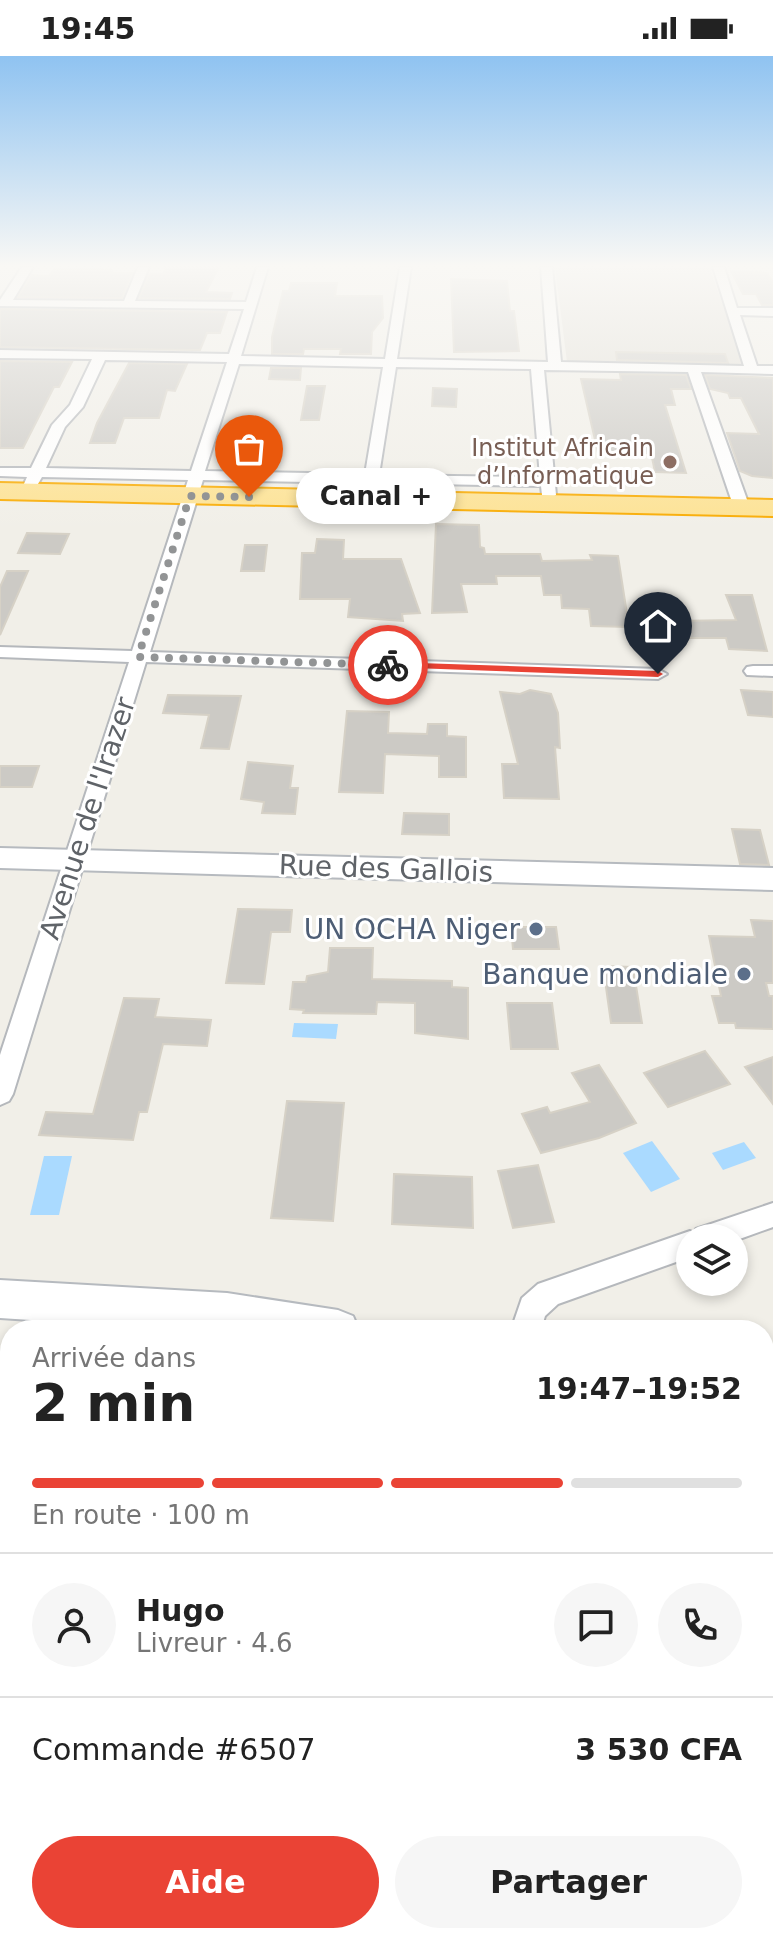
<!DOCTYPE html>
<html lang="fr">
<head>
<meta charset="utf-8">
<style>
  :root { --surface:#fff; --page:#f6f6f6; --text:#222; --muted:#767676; --line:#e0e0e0; --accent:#ea4335 }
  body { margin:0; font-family:"DejaVu Sans",sans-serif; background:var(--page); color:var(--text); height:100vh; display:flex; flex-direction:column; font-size:30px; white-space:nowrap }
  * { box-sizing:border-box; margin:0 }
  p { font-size:26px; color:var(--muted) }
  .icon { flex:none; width:44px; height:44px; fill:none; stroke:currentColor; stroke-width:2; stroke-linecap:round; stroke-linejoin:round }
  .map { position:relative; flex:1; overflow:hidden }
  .panel { position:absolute; left:0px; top:1264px; width:774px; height:624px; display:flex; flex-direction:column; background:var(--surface); border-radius:32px 32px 0 0; box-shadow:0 4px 12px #0003 }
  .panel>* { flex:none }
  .buttons { position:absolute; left:676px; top:1168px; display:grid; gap:16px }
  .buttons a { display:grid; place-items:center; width:72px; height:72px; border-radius:50%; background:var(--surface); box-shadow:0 4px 12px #0003; font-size:40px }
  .pin { position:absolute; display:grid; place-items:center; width:68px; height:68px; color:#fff; margin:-82px -34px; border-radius:50% 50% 50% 0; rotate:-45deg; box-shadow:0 0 8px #0007 }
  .pin .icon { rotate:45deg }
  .courier { position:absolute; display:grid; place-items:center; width:80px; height:80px; margin:-40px; border:6px solid #ea4335; border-radius:50%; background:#fff; color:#222; box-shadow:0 2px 10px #0007 }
  .bubble { position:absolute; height:56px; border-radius:28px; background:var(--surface); box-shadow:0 4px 12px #0003; font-size:26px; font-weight:700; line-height:56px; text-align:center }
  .head em { font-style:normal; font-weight:700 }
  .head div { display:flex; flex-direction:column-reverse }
  .head { display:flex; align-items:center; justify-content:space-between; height:136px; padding:0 32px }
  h1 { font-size:52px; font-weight:700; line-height:60px }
  .bar { display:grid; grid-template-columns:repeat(4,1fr); gap:12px 8px; align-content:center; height:96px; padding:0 32px }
  .bar i { height:10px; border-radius:6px; background:var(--line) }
  .bar .current { background:var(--accent) }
  .bar p { grid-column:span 4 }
  .line { display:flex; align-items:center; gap:20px; padding:0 32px; border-top:2px solid var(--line) }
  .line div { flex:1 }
  .round { display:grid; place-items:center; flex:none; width:84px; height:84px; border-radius:42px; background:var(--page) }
  .action { display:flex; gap:16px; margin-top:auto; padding:16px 32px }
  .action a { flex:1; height:92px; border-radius:48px; background:var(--accent); color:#fff; font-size:32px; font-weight:700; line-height:92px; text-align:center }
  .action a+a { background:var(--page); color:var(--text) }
  .status { display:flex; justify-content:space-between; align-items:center; height:56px; padding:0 40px; background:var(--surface); direction:ltr }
  .status svg { height:22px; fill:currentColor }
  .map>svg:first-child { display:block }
</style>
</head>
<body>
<div class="status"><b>19:45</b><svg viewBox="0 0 49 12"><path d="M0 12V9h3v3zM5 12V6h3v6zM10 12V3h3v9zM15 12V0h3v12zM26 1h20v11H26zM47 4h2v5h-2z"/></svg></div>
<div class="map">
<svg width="773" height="1888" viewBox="0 0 773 1888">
  <rect width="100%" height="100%" fill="#f1efe8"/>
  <polygon fill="#e1ded6" points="555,211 709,211 745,309 567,306"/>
  <g fill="#aadaff">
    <polygon points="294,967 338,968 336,983 292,981"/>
    <polygon points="652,1085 680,1123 651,1136 623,1097"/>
    <polygon points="744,1086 756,1102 723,1114 712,1097"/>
    <polygon points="44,1100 72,1100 59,1159 30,1159"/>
  </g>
  <g fill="#cccac5" stroke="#d6d1c6" stroke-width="2">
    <polygon points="166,211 219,211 206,236 232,237 230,243 139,242 149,218 163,218"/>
    <polygon points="54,213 112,214 111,217 132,217 122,242 18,241 32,219 49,220"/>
    <polygon points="731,215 767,217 773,226 773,249 762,249 756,238 743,238"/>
    <polygon points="451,223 507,225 510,255 514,255 519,295 454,296"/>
    <polygon points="291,227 337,227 335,240 382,240 383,262 372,276 371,298 340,298 341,293 304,293 303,298 272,298 272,281 283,235 289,235"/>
    <polygon points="0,253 227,256 220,277 207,277 200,294 192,294 0,291"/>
    <polygon points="616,296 725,298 728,307 617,304"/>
    <polygon points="0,305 72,306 59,331 54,331 23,392 0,392"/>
    <polygon points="129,307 187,308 175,335 167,334 159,362 124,362 115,387 90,387 97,367"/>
    <polygon points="271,312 301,312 300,324 269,323"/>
    <polygon points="620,318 686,319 691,333 671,333 675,349 665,349 686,417 655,416 651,397 598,397 581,323 621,324"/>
    <polygon points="705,319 773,322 773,422 752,420 740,415 727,377 759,378 741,342 730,342 728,337 710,333"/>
    <polygon points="307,330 325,330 319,364 301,364"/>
    <polygon points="433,332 457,333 456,351 432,350"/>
    <polygon points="436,468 479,469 480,491 484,492 485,498 540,498 542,505 592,504 590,499 618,500 629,571 591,570 589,553 562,552 561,539 544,539 541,520 496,520 497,528 461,528 467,556 432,557"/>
    <polygon points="27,477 69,478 60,498 18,497"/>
    <polygon points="317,483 344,484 343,503 401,503 420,557 402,558 403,565 348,561 350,543 300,543 302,497 315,497"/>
    <polygon points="245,489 267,489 264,515 241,515"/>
    <polygon points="7,515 28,515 0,579 0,531"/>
    <polygon points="726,539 752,539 767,595 729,593 726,582 680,582 675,565 736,564"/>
    <polygon points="530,634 551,638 558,657 560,692 555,691 559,743 504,742 502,708 518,708 500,636 520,638"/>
    <polygon points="741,634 773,636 773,661 748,659"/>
    <polygon points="168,639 241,640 229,693 201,692 209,659 163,657"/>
    <polygon points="347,655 389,656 388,677 427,678 428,668 447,668 447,680 466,681 466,721 439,721 439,700 385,698 383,737 339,736"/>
    <polygon points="248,706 293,710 290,732 298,732 295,758 262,757 264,746 241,743"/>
    <polygon points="0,710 39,710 32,731 0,731"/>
    <polygon points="404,757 449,758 449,779 402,778"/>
    <polygon points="732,773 760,774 769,809 740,808"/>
    <polygon points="238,853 292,854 290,876 271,876 264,928 226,927"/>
    <polygon points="751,864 773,865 773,927 766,927 769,940 773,940 773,973 736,972 735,967 719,967 712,940 721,940 709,880 755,881"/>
    <polygon points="511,871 556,871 559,893 513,893"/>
    <polygon points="330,892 373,892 372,923 452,925 452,931 468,932 468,983 415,977 415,947 377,946 376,958 303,957 304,954 290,953 293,926 306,926 307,920 328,916"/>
    <polygon points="603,910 633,911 642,967 611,967"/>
    <polygon points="124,942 159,943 155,961 211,964 207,990 163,988 147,1056 139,1056 133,1084 39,1079 46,1056 93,1058"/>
    <polygon points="507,947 552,947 558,993 511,993"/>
    <polygon points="705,995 730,1028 668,1051 644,1017"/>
    <polygon points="773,1001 773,1048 745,1011"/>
    <polygon points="599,1009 636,1067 599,1082 541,1097 522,1058 547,1051 550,1057 590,1046 572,1017"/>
    <polygon points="287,1045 344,1047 333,1165 271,1162"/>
    <polygon points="538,1109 554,1166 513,1172 498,1115"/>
    <polygon points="394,1118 472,1121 473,1172 392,1168"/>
  </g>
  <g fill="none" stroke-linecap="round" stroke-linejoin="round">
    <defs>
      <g id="street">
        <path d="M22 211H33L13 244 124 245 138 211H149L135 245 246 246 257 211H268L241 300 385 303 400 211H411L397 303 548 306 541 211H552L561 306 744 310 713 211H724L737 252H773V260L740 259 757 310H773V318L701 316 750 452 742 457 734 452 688 316 544 314 556 439 549 443 542 439 541 430 378 427 376 438 369 442 362 438 363 427 203 424 150 596 658 613 667 618 658 623 146 606 13 1038 9 1045 0 1049V999L129 606 0 601V591L132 595 188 424 42 421 35 433 30 434 23 430 27 421 0 420V412H31L52 369 70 349 92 303 0 302V294L229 298 244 253 0 250V244ZM105 304 227 306 191 415 46 412 65 371 83 351ZM239 308 383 311 365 418 205 415ZM396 311 531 313 540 421 379 419Z"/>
        <polygon points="753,610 773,610 773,620 747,619 744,615 747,611"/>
        <polygon points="773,1147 773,1171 734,1185 734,1182 690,1182 690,1201 558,1248 545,1260 541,1274 511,1274 522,1242 538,1228 690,1175 694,1177 696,1173"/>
        <polygon points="764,1863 773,1888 734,1888 731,1878 764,1878"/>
      </g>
      <g id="secondary">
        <polygon points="0,792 773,812 773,834 0,812"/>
        <polygon points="0,1224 227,1237 338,1254 353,1260 359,1274 183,1274 0,1262"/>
        <polygon points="764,1357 773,1359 773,1405 764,1401"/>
      </g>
      <polygon id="highway" points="0,427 773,444 773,460 0,443"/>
    </defs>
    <use href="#street" stroke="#b5b8bc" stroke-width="4"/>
    <use href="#secondary" stroke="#b6babf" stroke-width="4"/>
    <use href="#highway" stroke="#f9ab00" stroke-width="4"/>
    <use href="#street" fill="#fff" fill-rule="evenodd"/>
    <use href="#secondary" fill="#fff" fill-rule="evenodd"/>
    <use href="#highway" fill="#fde293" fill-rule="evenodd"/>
  </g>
  <linearGradient id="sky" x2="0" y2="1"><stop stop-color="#8fc3f1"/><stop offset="0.44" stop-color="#f9f8f5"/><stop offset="1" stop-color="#f9f8f5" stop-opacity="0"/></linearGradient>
  <rect width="773" height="476" fill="url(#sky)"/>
  <polygon fill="#ea4335" points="388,606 658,615 663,618 658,621 385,611"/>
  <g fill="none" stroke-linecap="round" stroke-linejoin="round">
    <polyline stroke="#929495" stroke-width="8" stroke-dasharray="0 14.4" points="249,441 190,440 138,601 388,609"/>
  </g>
  <circle fill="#8d6e63" stroke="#fff" stroke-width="3" cx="670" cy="406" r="8"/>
  <g fill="#5c6f8a" stroke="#fff" stroke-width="3">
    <circle cx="536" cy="873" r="8"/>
    <circle cx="744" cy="918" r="8"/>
  </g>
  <g text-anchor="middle" stroke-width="6" stroke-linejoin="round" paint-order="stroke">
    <g font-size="24" fill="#785e54" stroke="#fff" text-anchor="end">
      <text x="654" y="400">Institut Africain<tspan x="654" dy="28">d’Informatique</tspan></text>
    </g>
    <g font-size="28" fill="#5f6368" stroke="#fff">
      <text transform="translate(87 762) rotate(-72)" y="10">Avenue de l'Irazer</text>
      <text transform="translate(386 812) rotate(2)" y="10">Rue des Gallois</text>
    </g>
    <g font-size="28" fill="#4e5e75" stroke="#fff" text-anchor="end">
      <text x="520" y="883">UN OCHA Niger</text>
      <text x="728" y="928">Banque mondiale</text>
    </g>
  </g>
</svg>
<div class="buttons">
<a><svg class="icon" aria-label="layers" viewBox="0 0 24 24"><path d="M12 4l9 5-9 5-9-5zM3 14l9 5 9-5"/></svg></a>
</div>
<div class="pin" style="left:249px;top:441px;background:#ea580c"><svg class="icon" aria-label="bag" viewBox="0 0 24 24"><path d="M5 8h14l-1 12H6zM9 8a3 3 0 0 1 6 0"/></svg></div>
<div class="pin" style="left:658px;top:618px;background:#1f2937"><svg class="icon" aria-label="home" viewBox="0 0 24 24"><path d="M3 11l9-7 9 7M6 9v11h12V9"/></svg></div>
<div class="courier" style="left:388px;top:609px"><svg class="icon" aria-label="bike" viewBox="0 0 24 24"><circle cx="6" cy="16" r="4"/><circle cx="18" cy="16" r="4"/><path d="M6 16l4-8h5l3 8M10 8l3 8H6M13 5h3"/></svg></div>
<div class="bubble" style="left:296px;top:412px;width:160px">Canal +</div>
<section class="panel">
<div class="head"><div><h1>2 min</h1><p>Arrivée dans</p></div><em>19:47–19:52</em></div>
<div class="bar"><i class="current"></i><i class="current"></i><i class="current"></i><i></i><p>En route · 100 m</p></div>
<div class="line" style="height:144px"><a class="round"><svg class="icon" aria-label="person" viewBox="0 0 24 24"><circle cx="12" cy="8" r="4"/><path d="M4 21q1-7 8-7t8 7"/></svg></a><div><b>Hugo</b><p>Livreur · 4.6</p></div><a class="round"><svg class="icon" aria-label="chat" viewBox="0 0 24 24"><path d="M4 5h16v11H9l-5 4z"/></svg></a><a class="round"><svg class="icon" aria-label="phone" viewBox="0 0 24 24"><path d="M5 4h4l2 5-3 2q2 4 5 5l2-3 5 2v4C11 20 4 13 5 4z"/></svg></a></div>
<div class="line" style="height:104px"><div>Commande #6507</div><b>3 530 CFA</b></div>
<div class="action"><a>Aide</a><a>Partager</a></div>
</section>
</div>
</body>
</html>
